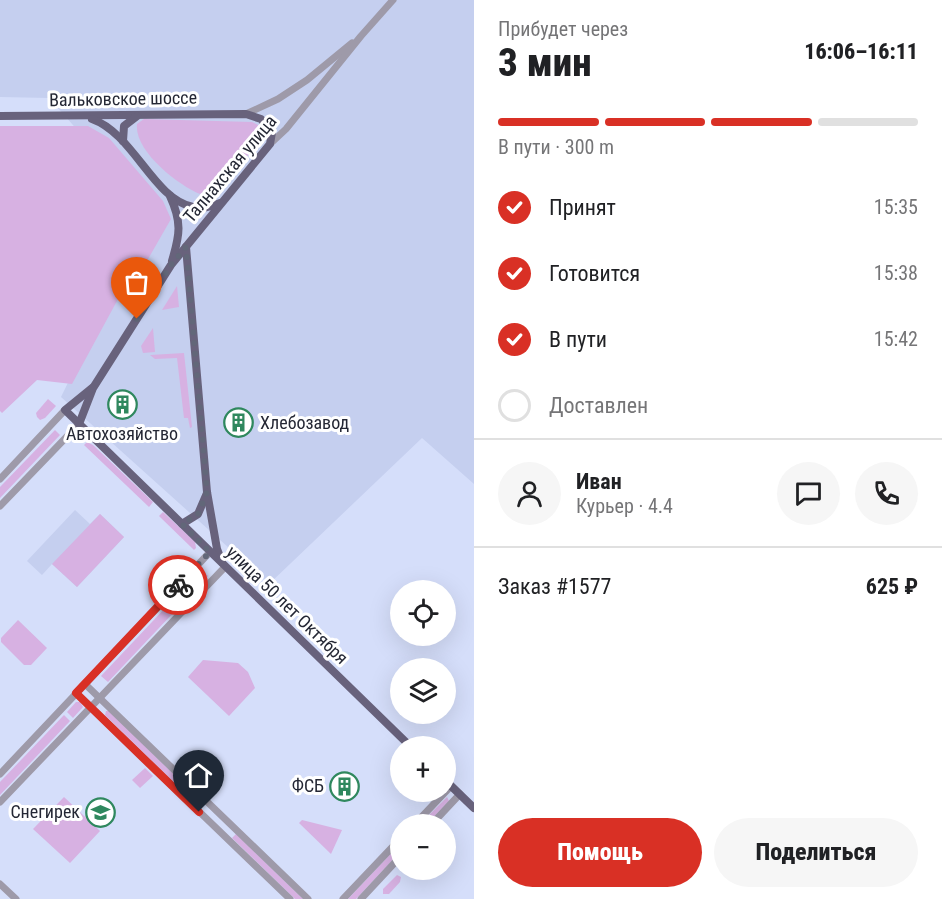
<!DOCTYPE html>
<html lang="ru">
<head>
<meta charset="utf-8">
<style>
  :root { --surface:#fff; --page:#f6f6f6; --text:#202124; --muted:#757577; --line:#e0e0e0; --accent:#d93025 }
  body { margin:0; font-family:"Roboto Condensed",sans-serif; background:var(--page); color:var(--text); height:100vh; display:flex; flex-direction:column; font-size:22px; white-space:nowrap }
  * { box-sizing:border-box; margin:0 }
  p { font-size:20px; color:var(--muted) }
  .icon { flex:none; width:33px; height:33px; fill:none; stroke:currentColor; stroke-width:2; stroke-linecap:round; stroke-linejoin:round }
  .map { position:relative; flex:1; overflow:hidden }
  .side { display:flex; flex-direction:column; background:var(--surface); width:468px }
  .side>* { flex:none }
  .fabs { position:absolute; left:390px; top:580px; display:grid; gap:12px }
  .fabs a { display:grid; place-items:center; width:66px; height:66px; border-radius:50%; background:var(--surface); box-shadow:0 6px 24px #0002; font-size:30px }
  .pin { position:absolute; display:grid; place-items:center; width:51px; height:51px; color:#fff; margin:-62px -26px; border-radius:50% 50% 50% 0; rotate:-45deg; box-shadow:0 0 6px #0007 }
  .pin .icon { rotate:45deg }
  .courier { position:absolute; display:grid; place-items:center; width:60px; height:60px; margin:-30px; border:4px solid #d93025; border-radius:50%; background:#fff; color:#222; box-shadow:0 2px 8px #0007 }
  .overview em { font-style:normal; font-weight:800 }
  .overview div { display:flex; flex-direction:column-reverse }
  .overview { display:flex; align-items:center; justify-content:space-between; height:102px; padding:0 24px }
  h1 { font-size:39px; font-weight:800; line-height:45px }
  .bar { display:grid; grid-template-columns:repeat(4,1fr); gap:9px 6px; align-content:center; height:72px; padding:0 24px }
  .bar i { height:8px; border-radius:4px; background:var(--line) }
  .bar .active { background:var(--accent) }
  .bar p { grid-column:span 4 }
  .line { display:flex; align-items:center; gap:15px; padding:0 24px; border-top:2px solid var(--line) }
  .line div { flex:1 }
  .round { display:grid; place-items:center; flex:none; width:63px; height:63px; border-radius:32px; background:var(--page) }
  ol { padding:0 24px; list-style:none }
  li { display:flex; align-items:center; gap:18px; height:66px }
  li p { margin-inline-start:auto }
  li .icon { padding:6px; border-radius:50%; background:var(--accent); color:#fff; stroke-width:4 }
  li:last-child { color:var(--muted) }
  li i { width:33px; height:33px; border:3px solid var(--line); border-radius:50% }
  .button { display:flex; gap:12px; margin-top:auto; padding:12px 24px }
  .button a { flex:1; height:69px; border-radius:36px; background:var(--accent); color:#fff; font-size:24px; font-weight:800; line-height:69px; text-align:center }
  .button a+a { background:var(--page); color:var(--text) }
  main { display:flex; flex:1; min-height:0 }
  .map>svg:first-child { display:block }
</style>
</head>
<body>
<main>
<div class="map">
<svg width="474" height="899" viewBox="0 0 474 899">
  <rect width="100%" height="100%" fill="#d5defa"/>
  <g fill="#c5cfef">
    <polygon points="0,0 474,0 474,484 422,438 269,584 61,397 151,213 49,98 0,97"/>
    <polygon points="75,510 90,524 100,514 124,537 77,587 52,564 42,575 27,561"/>
  </g>
  <g fill="#d7b1e2">
    <path d="M144 119 252 122 264 128 265 133 225 185 200 194C178 185 134 151 137 124Z"/>
    <polygon points="0,126 88,126 109,138 163,201 171,219 136,280 124,288 72,384 37,380 2,413 0,411"/>
    <polygon points="177,286 179,307 162,310"/>
    <polygon points="153,328 155,352 143,353 141,346"/>
    <polygon points="184,353 192,427 190,428 188,418 184,418 177,358 155,359 150,355"/>
    <polygon points="48,399 56,406 45,418 40,420 37,417 36,413"/>
    <polygon points="55,430 60,435 0,498 0,487"/>
    <polygon points="87,442 93,445 153,502 149,507 84,445"/>
    <polygon points="163,512 195,542 196,548 194,550 159,516"/>
    <polygon points="100,514 124,537 77,587 52,564"/>
    <polygon points="201,570 208,576 108,682 101,676"/>
    <polygon points="18,620 47,648 31,665 24,665 1,642 1,638"/>
    <polygon points="203,660 238,663 248,672 255,688 229,716 188,677"/>
    <polygon points="76,702 80,702 83,707 73,718 67,712"/>
    <polygon points="106,711 109,711 190,790 186,794 105,715"/>
    <polygon points="64,715 70,721 0,795 0,782"/>
    <polygon points="145,768 153,776 140,788 132,780"/>
    <polygon points="64,797 100,831 70,863 33,829"/>
    <polygon points="447,797 449,801 426,825 419,825"/>
    <polygon points="302,820 342,830 331,854 299,823"/>
    <polygon points="236,834 303,899 295,899 232,838"/>
    <polygon points="400,844 400,852 356,899 348,899"/>
    <polygon points="397,875 401,877 400,882 389,894 383,894 383,889"/>
  </g>
  <g fill="none" stroke-linecap="round" stroke-linejoin="round">
    <g stroke="#9e9aa9" stroke-width="7">
      <polyline points="246,114 278,99 307,80 352,43"/>
      <polyline points="270,144 286,129 361,36 393,0"/>
      <polyline points="0,479 65,410"/>
      <polyline points="0,506 79,424"/>
      <polyline points="85,684 308,899"/>
      <polyline points="76,693 290,899"/>
      <polyline points="0,774 210,552"/>
      <polyline points="0,802 224,568"/>
      <polyline points="414,825 451,786"/>
      <polyline points="431,825 460,794"/>
      <polyline points="0,884 16,899"/>
      <polyline points="343,899 400,839"/>
      <polyline points="361,899 400,857"/>
    </g>
    <g stroke="#68627c" stroke-width="8">
      <polyline points="0,116 246,114 261,119 272,132 270,144 171,265 93,388 79,424"/>
      <path d="M92 119C134 134 153 199 193 207 202 210 211 206 220 203"/>
      <polyline points="123,141 124,126 137,116"/>
      <path d="M170 196C182 222 180 234 172 261"/>
      <polyline points="186,247 207,492 217,549 222,562"/>
      <polyline points="92,388 65,410 411,747"/>
      <polyline points="182,524 198,514 207,493"/>
      <polyline points="446,781 474,808"/>
    </g>
  </g>
  <g fill="none" stroke-linecap="round" stroke-linejoin="round">
    <polyline stroke="#626779" stroke-width="6" stroke-dasharray="0 10.8" points="137,319 171,265 186,247 207,492 198,514 182,524 210,552 178,585"/>
    <polyline stroke="#d93025" stroke-width="8" points="178,585 76,693 199,812"/>
  </g>
  <defs>
    <symbol id="building-ring" viewBox="-11 -11 22 22"><circle r="9.5" fill="#fff" stroke="#2f885e" stroke-width="1.5"/><path d="M-4-6H4V6H1V3H-1V6H-4ZM-2.5-4.3h1.7v1.8h-1.7ZM.8-4.3h1.7v1.8H.8ZM-2.5-1h1.7V.8h-1.7ZM.8-1h1.7V.8H.8Z" fill="#2f885e"/></symbol>
    <symbol id="school-ring" viewBox="-11 -11 22 22"><circle r="9.5" fill="#fff" stroke="#2f885e" stroke-width="1.5"/><path d="M0-5L7-2L0 1L-7-2ZM-4 1L0 2.5L4 1V4Q0 6-4 4Z" fill="#2f885e"/></symbol>
  </defs>
  <g fill-rule="evenodd">
    <use href="#building-ring" x="106" y="388" width="33" height="33"/>
    <use href="#building-ring" x="222" y="406" width="33" height="33"/>
    <use href="#building-ring" x="328" y="770" width="33" height="33"/>
    <use href="#school-ring" x="84" y="796" width="33" height="33"/>
  </g>
  <g text-anchor="middle" stroke-width="6" stroke-linejoin="round" paint-order="stroke">
    <g font-size="18" fill="#242734" stroke="#fff">
      <text transform="translate(123 99) rotate(-1)" y="6">Вальковское шоссе</text>
      <text transform="translate(230 169) rotate(-50)" y="6">Талнахская улица</text>
      <text transform="translate(287 605) rotate(44)" y="6">улица 50 лет Октября</text>
    </g>
    <g font-size="18" fill="#242734" stroke="#fff" text-anchor="end">
      <text x="260" y="429" text-anchor="start">Хлебозавод</text>
      <text x="122" y="440" text-anchor="middle">Автохозяйство</text>
      <text x="324" y="792">ФСБ</text>
      <text x="80" y="818">Снегирек</text>
    </g>
  </g>
</svg>
<div class="fabs">
<a><svg class="icon" aria-label="locate" viewBox="0 0 24 24"><circle cx="12" cy="12" r="6"/><path d="M12 2v4M12 18v4M2 12h4M18 12h4"/></svg></a>
<a><svg class="icon" aria-label="layers" viewBox="0 0 24 24"><path d="M12 4l9 5-9 5-9-5zM3 14l9 5 9-5"/></svg></a>
<a>+</a>
<a>−</a>
</div>
<div class="pin" style="left:137px;top:319px;background:#ea580c"><svg class="icon" aria-label="bag" viewBox="0 0 24 24"><path d="M5 8h14l-1 12H6zM9 8a3 3 0 0 1 6 0"/></svg></div>
<div class="pin" style="left:199px;top:812px;background:#1f2937"><svg class="icon" aria-label="home" viewBox="0 0 24 24"><path d="M3 11l9-7 9 7M6 9v11h12V9"/></svg></div>
<div class="courier" style="left:178px;top:585px"><svg class="icon" aria-label="bike" viewBox="0 0 24 24"><circle cx="6" cy="16" r="4"/><circle cx="18" cy="16" r="4"/><path d="M6 16l4-8h5l3 8M10 8l3 8H6M13 5h3"/></svg></div>
</div>
<section class="side">
<div class="overview"><div><h1>3 мин</h1><p>Прибудет через</p></div><em>16:06–16:11</em></div>
<div class="bar"><i class="active"></i><i class="active"></i><i class="active"></i><i></i><p>В пути · 300 m</p></div>
<ol>
<li><svg class="icon" aria-label="check" viewBox="0 0 24 24"><path d="M5 12l5 5 9-10"/></svg>Принят<p>15:35</p></li>
<li><svg class="icon" aria-label="check" viewBox="0 0 24 24"><path d="M5 12l5 5 9-10"/></svg>Готовится<p>15:38</p></li>
<li><svg class="icon" aria-label="check" viewBox="0 0 24 24"><path d="M5 12l5 5 9-10"/></svg>В пути<p>15:42</p></li>
<li><i></i>Доставлен</li>
</ol>
<div class="line" style="height:108px"><a class="round"><svg class="icon" aria-label="person" viewBox="0 0 24 24"><circle cx="12" cy="8" r="4"/><path d="M4 21q1-7 8-7t8 7"/></svg></a><div><b>Иван</b><p>Курьер · 4.4</p></div><a class="round"><svg class="icon" aria-label="chat" viewBox="0 0 24 24"><path d="M4 5h16v11H9l-5 4z"/></svg></a><a class="round"><svg class="icon" aria-label="phone" viewBox="0 0 24 24"><path d="M5 4h4l2 5-3 2q2 4 5 5l2-3 5 2v4C11 20 4 13 5 4z"/></svg></a></div>
<div class="line" style="height:78px"><div>Заказ #1577</div><b>625 ₽</b></div>
<div class="button"><a>Помощь</a><a>Поделиться</a></div>
</section>
</main>
</body>
</html>
